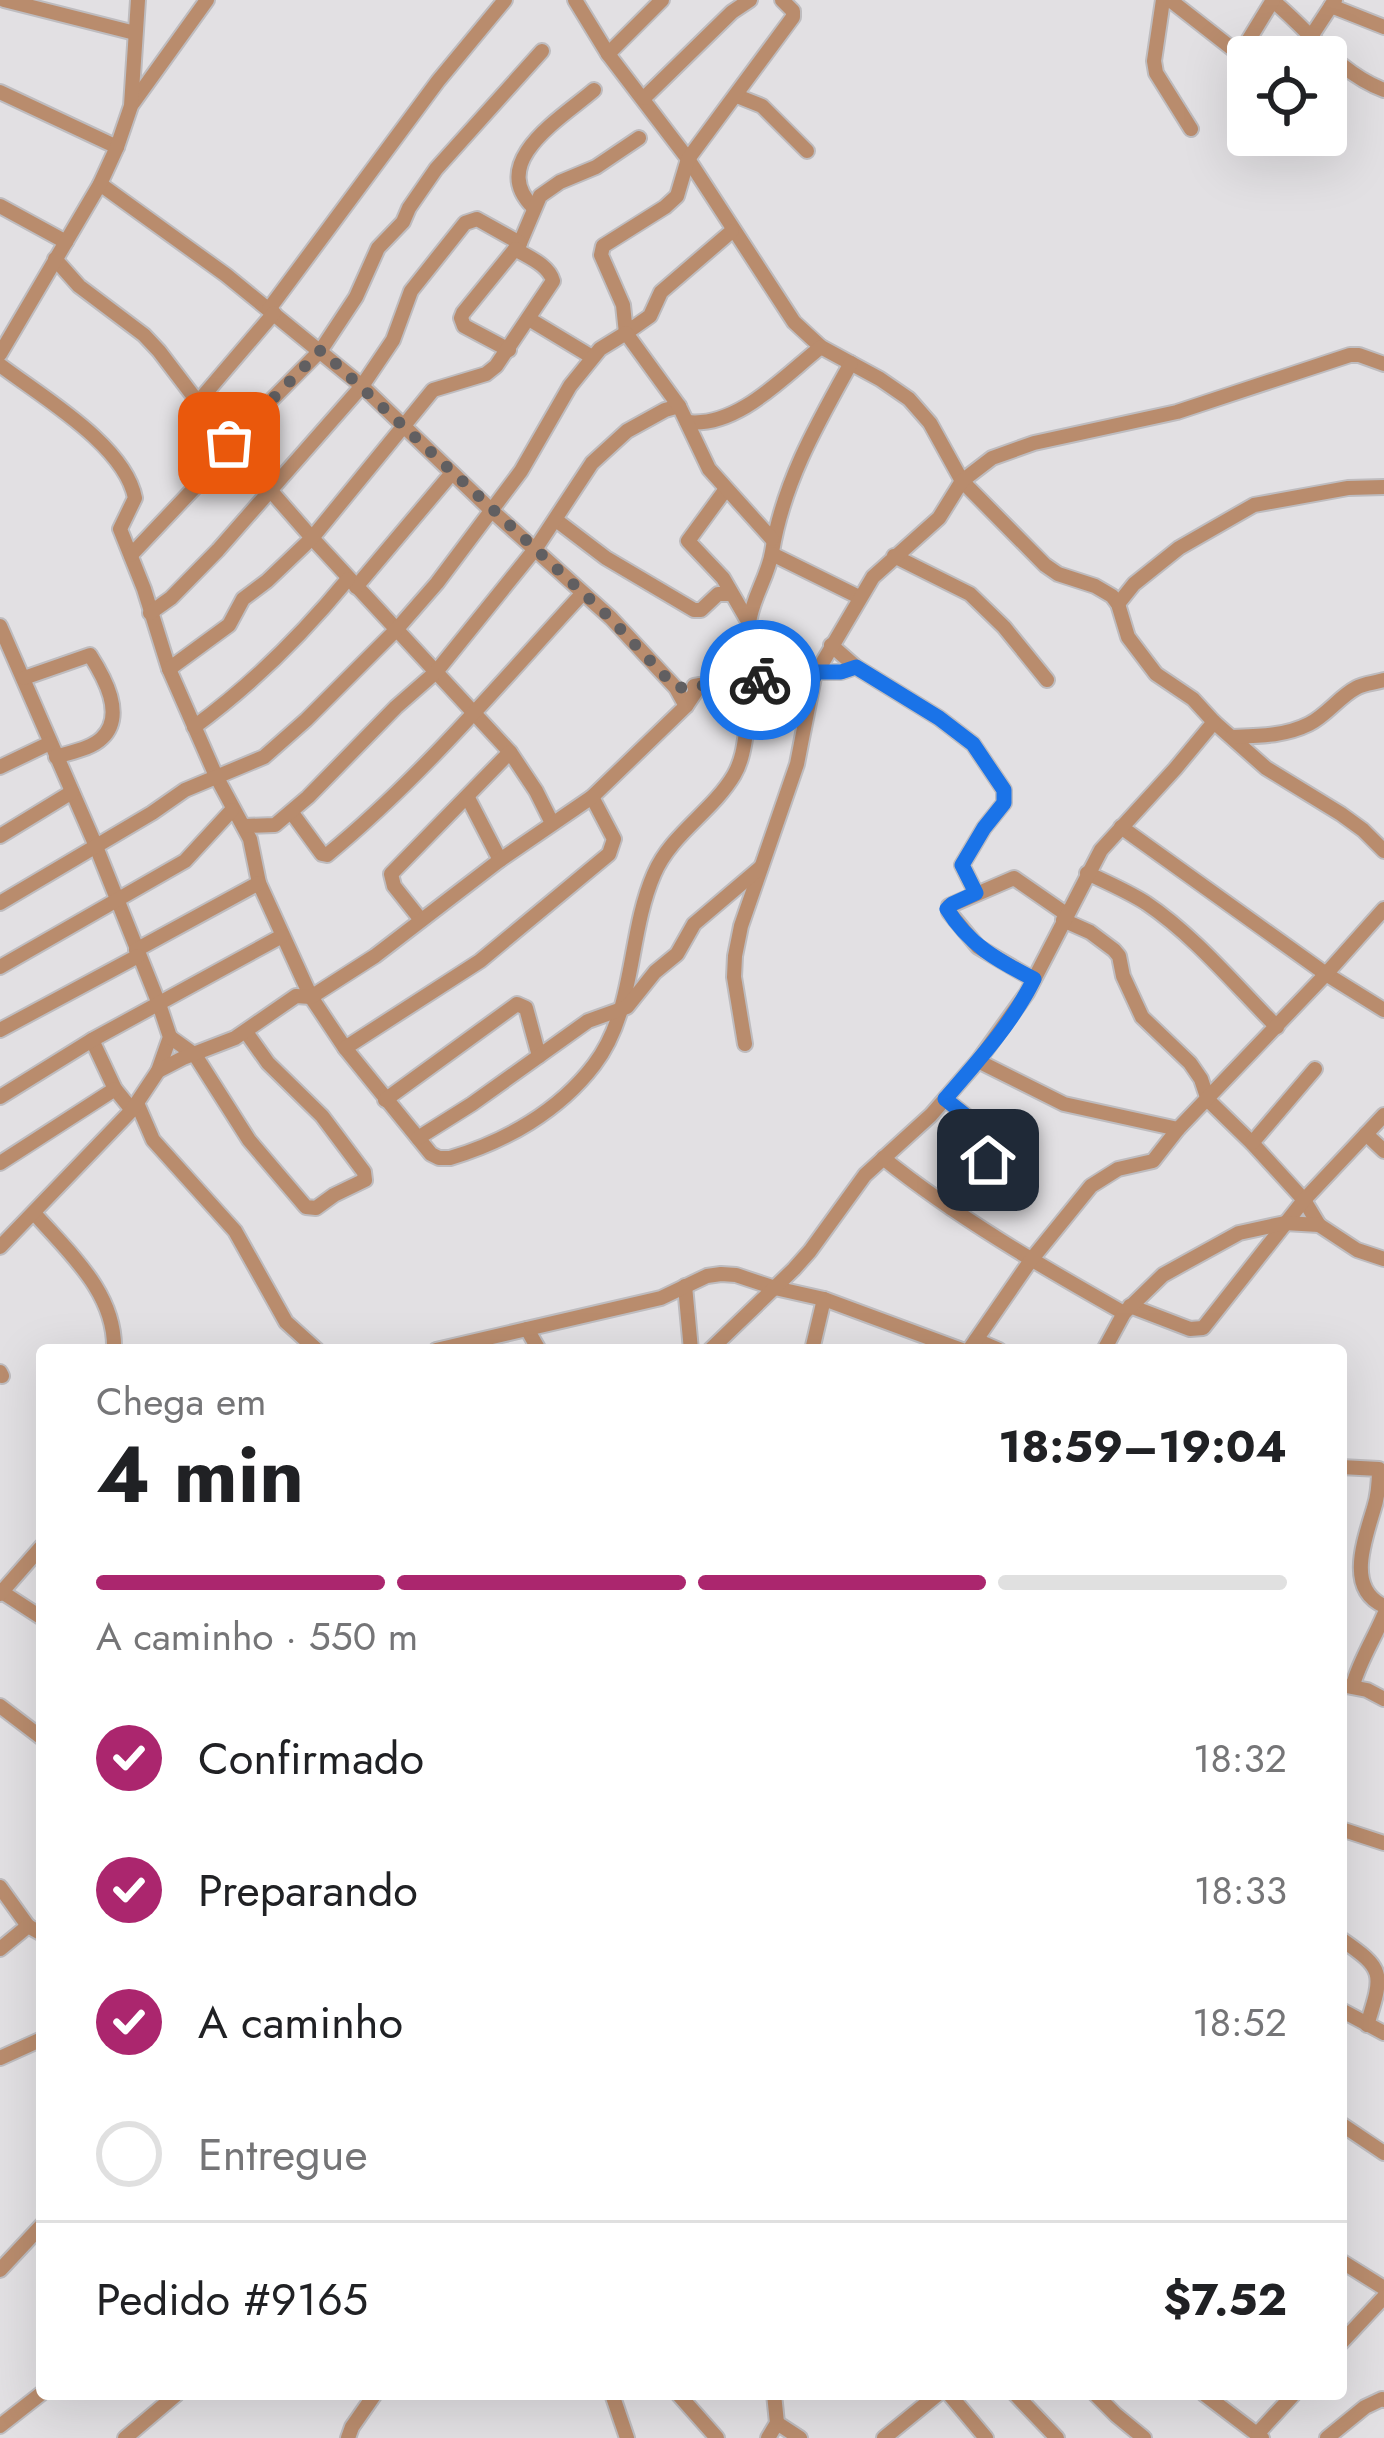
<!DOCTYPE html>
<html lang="pt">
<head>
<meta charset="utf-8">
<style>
  :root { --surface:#fff; --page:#f2f2f2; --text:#202124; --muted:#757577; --line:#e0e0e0; --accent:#ab266e }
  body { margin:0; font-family:Jost,sans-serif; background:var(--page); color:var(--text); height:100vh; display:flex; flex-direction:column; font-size:45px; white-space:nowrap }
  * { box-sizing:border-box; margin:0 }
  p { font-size:39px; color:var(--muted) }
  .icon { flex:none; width:66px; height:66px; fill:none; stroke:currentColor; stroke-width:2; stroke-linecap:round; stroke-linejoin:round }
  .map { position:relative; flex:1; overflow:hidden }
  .drawer { position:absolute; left:36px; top:1344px; width:1311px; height:1056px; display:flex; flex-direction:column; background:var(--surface); border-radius:12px; box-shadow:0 12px 48px #0002 }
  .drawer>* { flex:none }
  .tools { position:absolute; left:1227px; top:36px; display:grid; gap:24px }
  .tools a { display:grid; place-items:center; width:120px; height:120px; border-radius:12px; background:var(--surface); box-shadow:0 12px 48px #0002; font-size:60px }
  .pin { position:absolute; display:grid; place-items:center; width:102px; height:102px; color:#fff; margin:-51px; border-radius:24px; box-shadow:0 6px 18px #0006 }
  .courier { position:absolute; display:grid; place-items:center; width:120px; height:120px; margin:-60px; border:9px solid #1a73e8; border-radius:50%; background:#fff; color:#222; box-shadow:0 3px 15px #0007 }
  .headline em { font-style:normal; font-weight:700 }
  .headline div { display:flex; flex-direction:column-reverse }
  .headline { display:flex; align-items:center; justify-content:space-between; height:204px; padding:0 60px }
  h1 { font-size:78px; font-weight:700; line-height:90px }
  .bar { display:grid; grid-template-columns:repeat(4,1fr); gap:18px 12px; align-content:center; height:144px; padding:0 60px }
  .bar i { height:15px; border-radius:9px; background:var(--line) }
  .bar .selected { background:var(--accent) }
  .bar p { grid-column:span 4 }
  .line { display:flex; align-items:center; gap:30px; padding:0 60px; border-top:3px solid var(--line) }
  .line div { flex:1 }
  ol { padding:0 60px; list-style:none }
  li { display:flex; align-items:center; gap:36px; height:132px }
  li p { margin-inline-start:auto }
  li .icon { padding:12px; border-radius:50%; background:var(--accent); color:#fff; stroke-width:4 }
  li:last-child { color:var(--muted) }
  li i { width:66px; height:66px; border:6px solid var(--line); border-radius:50% }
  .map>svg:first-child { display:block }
</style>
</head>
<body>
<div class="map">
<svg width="1384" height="2438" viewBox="0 0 1384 2438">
  <rect width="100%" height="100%" fill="#e2e0e3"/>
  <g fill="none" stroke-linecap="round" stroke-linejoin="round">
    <defs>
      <g id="minor">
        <polyline points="4,0 135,33"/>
        <polyline points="575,0 608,54 688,159 794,322 821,347 880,379 909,399 930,423 962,481 1045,565 1058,574 1095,586 1112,596 1118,604 1128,637 1156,674 1193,699 1214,722 1266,768 1341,814 1363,830 1384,851"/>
        <polyline points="1163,0 1154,61 1156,73 1191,129"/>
        <polyline points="1170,0 1248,61"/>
        <path d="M1272 0C1309 30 1338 73 1384 90"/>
        <polyline points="1331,6 1384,27"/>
        <polyline points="608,54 662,0"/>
        <polyline points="1240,54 1273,0"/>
        <polyline points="1302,57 1312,35 1335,0"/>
        <polyline points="0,92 117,147"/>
        <polyline points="737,96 762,106 807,151"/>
        <polyline points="644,98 732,12 750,0"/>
        <polyline points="133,103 207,0"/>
        <polyline points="100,184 226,275 362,386 490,509 611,618 676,688 686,706"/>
        <polyline points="0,206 66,242"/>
        <path d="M533 207C487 161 563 117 594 90"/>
        <polyline points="732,231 661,292 650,316 626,333 623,305 601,255 603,246 665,207 677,196 688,159 793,17 793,11 782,0"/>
        <polyline points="55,259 79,286 144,335 159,351 229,443 312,538 510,752 536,791 552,823"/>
        <polyline points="269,309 438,81 505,0"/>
        <polyline points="529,319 592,357"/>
        <polyline points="509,350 464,326 461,318 463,313 520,243 540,196 560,182 596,167 639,138"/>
        <polyline points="0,354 100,184 117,147 131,106 138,0"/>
        <path d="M0 365C42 397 125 445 135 498L120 529 144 589 169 669 216 776 250 839 259 883 311 997 345 1048 431 1154 439 1158H450C505 1142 559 1111 594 1065 636 1010 627 936 654 874 671 834 712 812 734 775 748 751 744 722 754 696 771 652 777 663 749 623 752 598 768 577 772 552 783 483 817 424 851 363"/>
        <polyline points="198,402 274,313"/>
        <path d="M687 422C738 428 784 376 821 347"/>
        <polyline points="726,489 688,541 723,578 749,623"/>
        <polyline points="556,520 606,558 694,610 701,610 718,594 731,594"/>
        <polyline points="772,554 859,597"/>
        <polyline points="131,555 199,483 229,443 321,350 356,297 378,248 403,222 409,208 436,169 542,51"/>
        <polyline points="894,556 970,594 1004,627 1047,680"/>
        <polyline points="356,587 452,473"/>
        <polyline points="1118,604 1134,584 1179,548 1254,505 1348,488 1384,487"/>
        <polyline points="150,613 171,598 218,550 362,386 393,340 411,291 465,223 477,219 520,243"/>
        <polyline points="0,626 95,844 159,1004 170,1037 158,1071"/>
        <polyline points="831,645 856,667 939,718 973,744 1004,790 1004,803 984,828 962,865 976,893"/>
        <path d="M169 669 229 625 243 599 267 581 312 538 433 390 486 374 496 366 553 281C549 265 528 257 515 249"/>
        <polyline points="816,672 841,672 856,667"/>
        <path d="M24 678 90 655C104 677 126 715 102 738 91 749 71 752 56 757"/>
        <polyline points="694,686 732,680 814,677"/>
        <path d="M194 727C253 684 302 635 348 579"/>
        <path d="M1232 737C1259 736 1285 736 1309 724 1327 715 1339 697 1356 688 1364 683 1375 683 1384 680"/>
        <polyline points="0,767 50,743"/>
        <polyline points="468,798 500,860"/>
        <path d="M292 813 322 854 327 855C421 778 500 683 582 594"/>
        <polyline points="244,826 275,825 308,797 396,707 436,672 536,548 592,463 627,431 665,410 679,406"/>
        <polyline points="1121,827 1326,974 1384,1010"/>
        <polyline points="0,836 72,792"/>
        <path d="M1087 873C1106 882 1127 891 1146 903 1195 936 1235 985 1277 1027"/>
        <polyline points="0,903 152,813 185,790 264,757 306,720 396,630 437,583 521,471 570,386 600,349 626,333 679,406 709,469 772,539"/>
        <polyline points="421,920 394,886 391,874 510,752"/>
        <polyline points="1063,920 1090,932 1114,950 1119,956 1123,976 1142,1017 1190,1063 1201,1079 1208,1100 1252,1143 1304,1200 1319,1225"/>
        <polyline points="136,950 259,883"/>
        <polyline points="0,967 185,861 232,810"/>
        <polyline points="1033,979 978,947 949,912 949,906 1014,878 1066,914"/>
        <polyline points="0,1030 138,956"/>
        <polyline points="170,1037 195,1055 249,1140 306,1207 316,1208 334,1195 365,1180 364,1172 322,1116 268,1063 246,1032"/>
        <polyline points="92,1040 115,1089 132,1110"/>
        <polyline points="745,1044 734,977 735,956 741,926 797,764 814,677 873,577 939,518 962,481 992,458 1034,443 1177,412 1350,355 1359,355 1384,364"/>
        <polyline points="345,1048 480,961 609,854 614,839 592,797"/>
        <polyline points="978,1061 1064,1104 1178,1129"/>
        <polyline points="0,1097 92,1040 282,936"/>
        <polyline points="945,1099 989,1134 994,1143 989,1160 951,1208"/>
        <polyline points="385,1100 517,1004 526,1008 539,1056"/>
        <polyline points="137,1103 153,1140 235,1231 286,1322 317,1350"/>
        <polyline points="1366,1134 1384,1151"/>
        <polyline points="418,1138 472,1104 588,1021 627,1007 655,972 677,954 694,924 761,867"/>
        <polyline points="1252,1143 1315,1069"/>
        <path d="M883 1158C958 1218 1041 1266 1124 1313"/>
        <polyline points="0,1163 115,1089"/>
        <path d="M34 1213C69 1253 116 1293 114 1350"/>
        <polyline points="0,1247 132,1110 158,1071 183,1058 235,1038 296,996 311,997 375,956 500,860 592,797 686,706 700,685"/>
        <polyline points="685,1286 691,1350"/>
        <polyline points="1130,1306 1190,1329 1203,1328 1304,1200 1384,1115"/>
        <polyline points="527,1329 539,1350"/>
        <polyline points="976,1340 999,1350"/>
        <polyline points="436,1350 661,1298 707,1276 721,1274 736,1275 775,1288 824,1299 962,1350"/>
        <polyline points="710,1350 794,1269 810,1251 865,1175 931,1115 978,1061 1027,993 1101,850 1175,769 1214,722"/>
        <polyline points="812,1350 824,1299"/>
        <polyline points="969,1350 1031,1260 1091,1186 1118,1169 1153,1161 1178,1129 1326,974 1384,909"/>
        <polyline points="1104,1350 1124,1313 1163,1275 1239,1233 1285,1223 1319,1225 1357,1250 1384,1259"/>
        <polyline points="0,1372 2,1376"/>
        <path d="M1341 1467 1379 1469C1379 1482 1378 1496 1374 1508 1365 1539 1345 1589 1384 1606"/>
        <polyline points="2,1592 42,1618"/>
        <polyline points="0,1594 42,1546"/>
        <polyline points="1341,1685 1367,1690 1384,1699"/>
        <path d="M1353 1685C1360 1660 1374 1639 1384 1615"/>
        <polyline points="0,1706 42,1738"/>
        <polyline points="1341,1829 1384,1843"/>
        <polyline points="0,1887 28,1926"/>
        <path d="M1341 1939C1384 1969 1384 1972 1367 2025"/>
        <polyline points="0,1949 28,1926 42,1934"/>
        <polyline points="1341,2010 1384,2033"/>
        <polyline points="0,2058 42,2039"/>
        <polyline points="1341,2124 1384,2153"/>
        <polyline points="1341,2261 1384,2288"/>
        <polyline points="0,2270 42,2225"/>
        <polyline points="1341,2343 1384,2297"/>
        <polyline points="612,2394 627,2438"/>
        <polyline points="678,2394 717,2438"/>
        <polyline points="949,2394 986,2438"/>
        <polyline points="1015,2394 1057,2438"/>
        <polyline points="1095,2394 1116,2415 1144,2438"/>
        <polyline points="1204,2394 1262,2438"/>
        <polyline points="777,2423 800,2438"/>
        <polyline points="0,2426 42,2393"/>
        <polyline points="1258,2433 1294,2394"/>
        <polyline points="125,2438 177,2394"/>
        <polyline points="348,2438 352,2427 375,2394"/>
        <polyline points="768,2438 777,2423 774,2394"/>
        <polyline points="884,2438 938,2394"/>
        <polyline points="1327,2438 1365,2407 1382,2399 1384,2400"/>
      </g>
    </defs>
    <use href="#minor" stroke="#bebcbf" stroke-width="18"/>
    <use href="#minor" stroke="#b98c6d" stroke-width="14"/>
  </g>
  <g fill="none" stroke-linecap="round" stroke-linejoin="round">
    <polyline stroke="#615f61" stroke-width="12" stroke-dasharray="0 21.6" points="229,443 321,350 610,618 676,688 760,680"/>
    <path stroke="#1a73e8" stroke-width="15" d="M760 680 814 677 816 672H841L856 667 939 718 973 744 1004 790V803L984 828 962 865 976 893 952 904 947 909C968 944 998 961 1034 979 1012 1024 977 1062 945 1099L989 1134 994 1148 988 1160"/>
  </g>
</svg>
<div class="tools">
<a><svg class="icon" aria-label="locate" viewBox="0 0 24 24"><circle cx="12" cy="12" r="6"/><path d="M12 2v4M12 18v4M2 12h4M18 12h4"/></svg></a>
</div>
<div class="pin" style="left:229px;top:443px;background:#ea580c"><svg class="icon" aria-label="bag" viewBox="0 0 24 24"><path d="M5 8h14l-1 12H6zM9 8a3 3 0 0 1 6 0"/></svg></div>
<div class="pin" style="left:988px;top:1160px;background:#1f2937"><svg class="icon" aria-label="home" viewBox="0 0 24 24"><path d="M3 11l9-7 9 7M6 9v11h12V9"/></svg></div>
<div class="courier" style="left:760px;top:680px"><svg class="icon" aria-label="bike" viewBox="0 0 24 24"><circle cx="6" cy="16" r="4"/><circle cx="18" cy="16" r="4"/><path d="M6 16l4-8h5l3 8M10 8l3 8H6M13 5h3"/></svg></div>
<section class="drawer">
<div class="headline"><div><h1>4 min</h1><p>Chega em</p></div><em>18:59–19:04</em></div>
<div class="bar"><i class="selected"></i><i class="selected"></i><i class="selected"></i><i></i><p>A caminho · 550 m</p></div>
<ol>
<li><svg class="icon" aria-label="check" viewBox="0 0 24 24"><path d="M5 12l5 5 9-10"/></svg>Confirmado<p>18:32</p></li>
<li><svg class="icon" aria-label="check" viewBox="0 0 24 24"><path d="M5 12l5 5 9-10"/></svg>Preparando<p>18:33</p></li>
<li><svg class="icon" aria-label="check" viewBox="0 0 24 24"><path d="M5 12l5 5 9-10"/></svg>A caminho<p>18:52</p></li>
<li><i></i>Entregue</li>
</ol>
<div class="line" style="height:156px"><div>Pedido #9165</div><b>$7.52</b></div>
</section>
</div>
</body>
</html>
